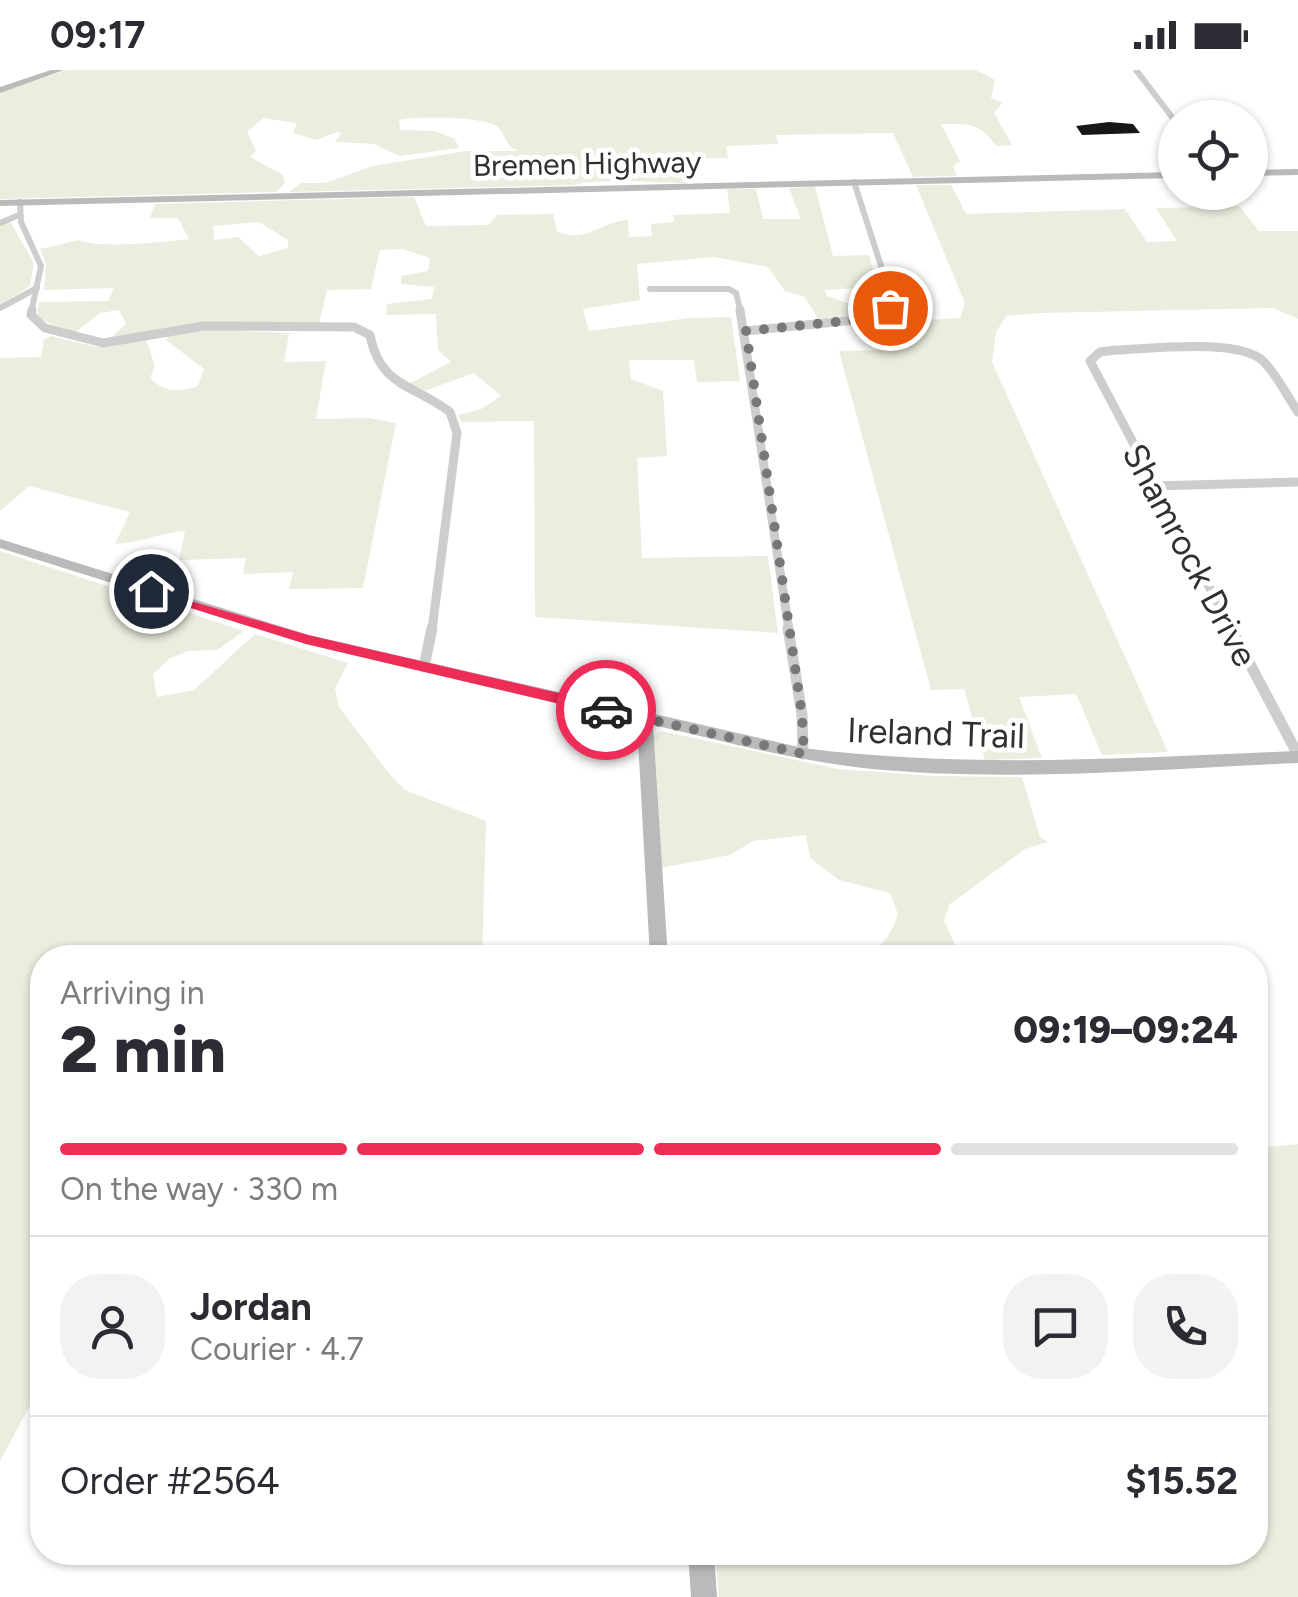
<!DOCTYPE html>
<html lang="en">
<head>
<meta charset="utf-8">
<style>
  :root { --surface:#fff; --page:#f2f2f3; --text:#2b2b33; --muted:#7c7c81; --line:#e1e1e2; --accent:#ed2d58 }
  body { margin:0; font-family:Figtree,sans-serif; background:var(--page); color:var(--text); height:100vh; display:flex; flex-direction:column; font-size:38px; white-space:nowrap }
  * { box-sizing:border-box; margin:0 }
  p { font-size:32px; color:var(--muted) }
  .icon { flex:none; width:55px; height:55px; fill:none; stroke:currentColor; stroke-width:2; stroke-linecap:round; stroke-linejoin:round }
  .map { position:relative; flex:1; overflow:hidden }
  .details { position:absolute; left:30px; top:875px; width:1238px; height:620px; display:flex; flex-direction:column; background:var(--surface); border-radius:40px; box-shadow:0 2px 8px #0004 }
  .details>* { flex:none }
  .controls { position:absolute; left:1158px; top:30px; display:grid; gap:20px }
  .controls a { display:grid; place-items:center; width:110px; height:110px; border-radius:50%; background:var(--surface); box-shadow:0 2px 8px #0004; font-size:50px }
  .pin { position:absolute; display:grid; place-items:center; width:85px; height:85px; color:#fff; margin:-42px; border:5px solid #fff; border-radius:50%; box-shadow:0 2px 10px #0007 }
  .courier { position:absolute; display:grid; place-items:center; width:100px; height:100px; margin:-50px; border:8px solid #ed2d58; border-radius:50%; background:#fff; color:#222; box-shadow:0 2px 12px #0007 }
  .headline em { font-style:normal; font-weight:800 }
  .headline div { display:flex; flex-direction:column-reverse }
  .headline { display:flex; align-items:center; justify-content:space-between; height:170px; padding:0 30px }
  h1 { font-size:65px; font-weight:800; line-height:75px }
  .bar { display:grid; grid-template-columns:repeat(4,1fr); gap:15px 10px; align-content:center; height:120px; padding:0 30px }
  .bar i { height:12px; border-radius:8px; background:var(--line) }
  .bar .current { background:var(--accent) }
  .bar p { grid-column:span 4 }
  .line { display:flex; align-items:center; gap:25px; padding:0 30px; border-top:2px solid var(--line) }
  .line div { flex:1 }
  .round { display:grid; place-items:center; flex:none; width:105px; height:105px; border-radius:40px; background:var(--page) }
  .status { display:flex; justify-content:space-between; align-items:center; height:70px; padding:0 50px; background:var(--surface); direction:ltr }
  .status svg { height:28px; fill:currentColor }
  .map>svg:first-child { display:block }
</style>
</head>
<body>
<div class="status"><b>09:17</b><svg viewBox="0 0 49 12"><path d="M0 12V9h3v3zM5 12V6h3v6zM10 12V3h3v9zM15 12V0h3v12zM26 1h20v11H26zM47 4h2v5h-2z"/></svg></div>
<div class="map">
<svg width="1298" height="1527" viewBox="0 0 1298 1527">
  <rect width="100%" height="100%" fill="#fff"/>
  <g fill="#e9eede" fill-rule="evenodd">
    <path d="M67 0H976L995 10 991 28 1002 33 994 43 1012 75 996 76C980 52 968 54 941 54L960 91 953 96 957 106 913 107 893 63 776 65 778 74 726 76 728 88 684 89 688 113C664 113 591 108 575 115L289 122 301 113H325L373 96 466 81H518C505 76 507 68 499 58 486 46 417 46 399 50L400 60 435 61 455 69 459 78 400 86 374 74 335 72 341 64 337 62 317 70 293 63 297 53 263 48 247 62 256 81 250 87 283 105 285 113 276 122 0 129V22Z"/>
    <polygon points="916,115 951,115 966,144 1125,139 1147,172 1177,171 1156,138 1239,136 1259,161 1298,161 1298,249 1273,238 1040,243 1006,246 996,262 992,292 1168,682 1102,685 1076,624 1019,627 1042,688 985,690 964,619 931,620 839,281 880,280 872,253 960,248 965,233"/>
    <path d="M815 117 833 186 869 185 878 217 824 220 827 226 855 236 864 244 818 249 805 227 785 221 768 197 714 187 637 194 640 230 583 239 589 261 690 248 731 247 740 311 697 312 694 290H629L631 309 663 321 667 386 637 388 642 488 768 486 778 563 535 547 534 351 462 352 458 345 481 339 501 326 474 303 424 321 410 313 451 292 438 280 436 244 386 245 387 234 432 229 434 217 401 214V206L428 201 430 188 402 179 380 180 371 219 327 220 319 254 209 253 108 270 126 254 119 240 100 243 73 264 37 247 39 232 108 231 114 218 44 220 46 194 40 179 79 170C95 179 167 172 189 169L178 148H150L155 134 414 127 426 156 488 155 497 145 553 144 557 161C584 175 602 151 628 150L629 167 652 166 651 154 674 152 673 145 730 143 727 119H756L763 149H801L789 118ZM259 152 288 170V178L259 186 238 167 214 170 213 156Z"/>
    <polygon points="9,150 34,193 30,216 0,235 0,155"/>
    <path d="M213 260 289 263 284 292 326 291 316 349 369 348 396 353 363 518 289 519 293 502 243 504 246 488 179 490 185 461C159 463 140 473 115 474L130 442 29 416 0 441V288L41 287 44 270 51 266 97 277 146 270 155 296 150 308C165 323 179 322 198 316L204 299 166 270 169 264Z"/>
    <polygon points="0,481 244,561 217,580 188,581 169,589 153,604 157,627 194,620 255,564 348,593 335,618 339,637 387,701 405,720 486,751 482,887 42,888 42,1313 0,1391"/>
    <path d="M661 661 838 699 932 706 1022 707 1040 767 1048 772 1025 779 950 834 944 850 960 887H854C878 884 891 866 898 844L890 823 839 810 810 788 806 765 753 771 730 785 660 798 653 666Z"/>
    <polygon points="1298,1074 1298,1527 719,1527 715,1483 1255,1482 1255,1078"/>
  </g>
  <polygon fill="#171717" points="1109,52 1133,54 1140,63 1082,65 1076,56"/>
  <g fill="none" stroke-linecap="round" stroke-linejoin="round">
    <g stroke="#cdcdcd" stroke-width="6">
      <polyline points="1136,0 1175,51"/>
      <polyline points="854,112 892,230 890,238 877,243"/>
      <polyline points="20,132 21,152 41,196 31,243"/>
      <polyline points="0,153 19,145"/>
      <polyline points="650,219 729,219 736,223 741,243"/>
      <polyline points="0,238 37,218"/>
    </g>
    <g stroke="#cdcdcd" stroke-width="9">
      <path d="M32 240 31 245 45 258 103 273 204 256 354 257 370 265C380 317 413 314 450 342L457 363 432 560"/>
      <polyline points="740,240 789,560"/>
      <polyline points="745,261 856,250 884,240"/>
      <polyline points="1153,416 1298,412"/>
      <path d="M1232 560 1090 291 1100 282 1115 280C1149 279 1237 268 1262 290 1276 303 1287 326 1298 342"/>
    </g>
    <g stroke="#cdcdcd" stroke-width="11">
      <polyline points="788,558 802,645 803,684"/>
      <polyline points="1231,558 1298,685"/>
      <polyline points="424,597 432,558"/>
    </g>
    <g fill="#bababa" fill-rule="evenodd">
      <polygon points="51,0 64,0 0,23 0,17"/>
      <polygon points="1298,99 1298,105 1250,106 1250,100"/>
      <polygon points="1175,102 1175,108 0,136 0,130"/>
      <path d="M0 469 309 565 803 678C968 699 1132 688 1298 681V693C1154 699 1007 713 863 698 792 690 723 671 653 655L668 888H650L637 651 306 574 0 478Z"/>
      <polygon points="688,1482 714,1482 717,1527 691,1527"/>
    </g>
  </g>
  <polygon fill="#ed2d58" points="146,518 308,565 606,634 614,640 606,645 306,574 146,524"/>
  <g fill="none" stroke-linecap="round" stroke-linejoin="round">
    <polyline stroke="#787878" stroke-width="10" stroke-dasharray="0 18" points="606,640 804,684 802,645 746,261 856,250 890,238"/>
  </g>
  <g text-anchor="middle" stroke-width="10" stroke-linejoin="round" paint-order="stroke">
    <g font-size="30" fill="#303030" stroke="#fff">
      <text transform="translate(587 94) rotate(-1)" y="10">Bremen Highway</text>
    </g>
    <g font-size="35" fill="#303030" stroke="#fff">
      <text transform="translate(1190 485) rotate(62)" y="12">Shamrock Drive</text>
      <text transform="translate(936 663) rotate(2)" y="12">Ireland Trail</text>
    </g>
  </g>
</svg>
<div class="controls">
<a><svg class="icon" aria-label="locate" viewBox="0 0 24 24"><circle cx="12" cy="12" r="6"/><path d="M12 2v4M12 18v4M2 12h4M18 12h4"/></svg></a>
</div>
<div class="pin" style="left:890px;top:238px;background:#ea580c"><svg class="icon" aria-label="bag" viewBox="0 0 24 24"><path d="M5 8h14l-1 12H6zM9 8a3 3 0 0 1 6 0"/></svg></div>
<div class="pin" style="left:151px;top:521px;background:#1f2937"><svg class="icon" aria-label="home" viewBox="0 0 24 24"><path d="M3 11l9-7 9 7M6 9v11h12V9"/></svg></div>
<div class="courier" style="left:606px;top:640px"><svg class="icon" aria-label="car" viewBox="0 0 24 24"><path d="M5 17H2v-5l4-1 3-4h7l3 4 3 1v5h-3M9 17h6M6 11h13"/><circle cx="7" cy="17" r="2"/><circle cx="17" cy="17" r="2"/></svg></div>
<section class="details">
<div class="headline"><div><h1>2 min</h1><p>Arriving in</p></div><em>09:19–09:24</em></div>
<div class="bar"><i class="current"></i><i class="current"></i><i class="current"></i><i></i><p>On the way · 330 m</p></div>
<div class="line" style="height:180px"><a class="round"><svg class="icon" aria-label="person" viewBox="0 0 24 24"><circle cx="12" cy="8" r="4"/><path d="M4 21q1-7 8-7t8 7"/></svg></a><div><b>Jordan</b><p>Courier · 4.7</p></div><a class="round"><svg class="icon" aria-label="chat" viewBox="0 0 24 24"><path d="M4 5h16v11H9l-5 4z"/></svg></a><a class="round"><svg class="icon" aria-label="phone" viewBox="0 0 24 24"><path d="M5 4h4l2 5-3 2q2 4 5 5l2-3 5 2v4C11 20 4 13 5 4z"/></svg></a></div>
<div class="line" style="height:130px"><div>Order #2564</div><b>$15.52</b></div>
</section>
</div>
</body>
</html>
